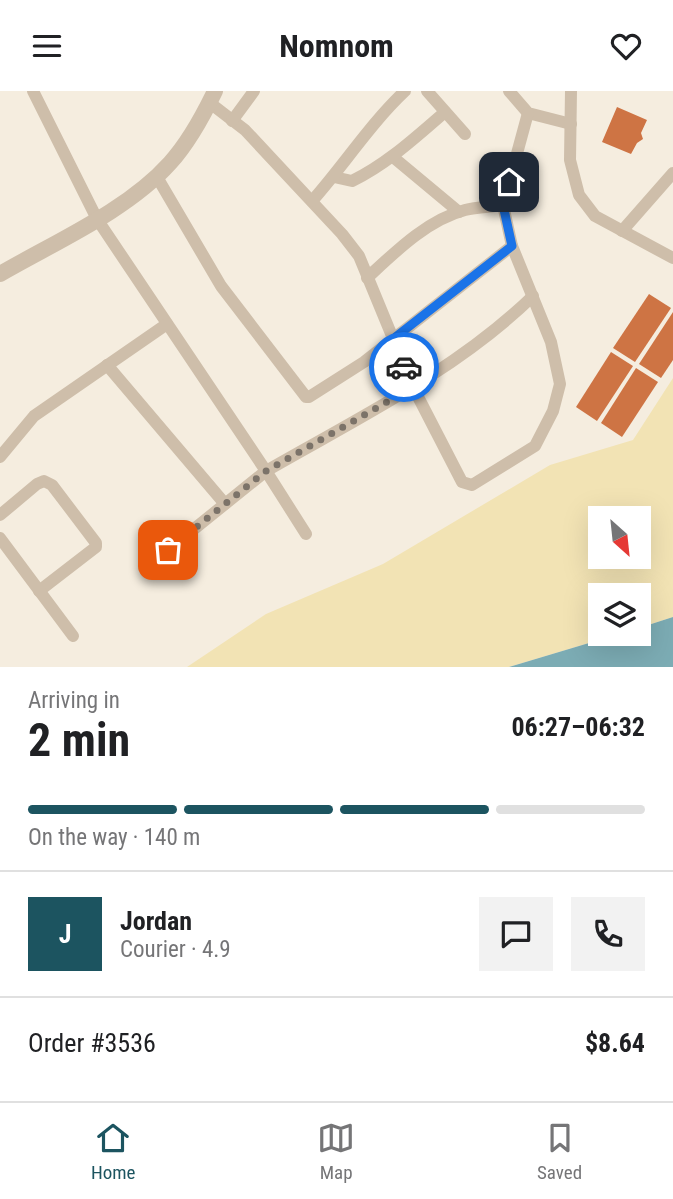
<!DOCTYPE html>
<html lang="en">
<head>
<meta charset="utf-8">
<style>
  :root { --surface:#fff; --page:#f2f2f2; --text:#202124; --muted:#757577; --line:#e0e0e0; --accent:#1c5460 }
  body { margin:0; font-family:"Roboto Condensed",sans-serif; background:var(--page); color:var(--text); height:100vh; display:flex; flex-direction:column; font-size:26px; white-space:nowrap }
  * { box-sizing:border-box; margin:0 }
  p { font-size:23px; color:var(--muted) }
  .icon { flex:none; width:38px; height:38px; fill:none; stroke:currentColor; stroke-width:2; stroke-linecap:round; stroke-linejoin:round }
  .map { position:relative; height:576px; overflow:hidden }
  .sheet { display:flex; flex-direction:column; background:var(--surface); flex:1 }
  .sheet>* { flex:none }
  .needle { width:46px; rotate:153deg }
  .fabs { position:absolute; left:588px; top:415px; display:grid; gap:14px }
  .fabs a { display:grid; place-items:center; width:63px; height:63px; border-radius:0px; background:var(--surface); box-shadow:0 7px 28px #0002; font-size:35px }
  .pin { position:absolute; display:grid; place-items:center; width:60px; height:60px; color:#fff; margin:-30px; border-radius:14px; box-shadow:0 4px 10px #0006 }
  .courier { position:absolute; display:grid; place-items:center; width:70px; height:70px; margin:-35px; border:5px solid #1a73e8; border-radius:50%; background:#fff; color:#222; box-shadow:0 2px 9px #0007 }
  .overview em { font-style:normal; font-weight:700 }
  .overview div { display:flex; flex-direction:column-reverse }
  .overview { display:flex; align-items:center; justify-content:space-between; height:119px; padding:0 28px }
  h1 { font-size:46px; font-weight:700; line-height:52px }
  .bar { display:grid; grid-template-columns:repeat(4,1fr); gap:10px 7px; align-content:center; height:84px; padding:0 28px }
  .bar i { height:9px; border-radius:5px; background:var(--line) }
  .bar .selected { background:var(--accent) }
  .bar p { grid-column:span 4 }
  .line { display:flex; align-items:center; gap:18px; padding:0 28px; border-top:2px solid var(--line) }
  .line div { flex:1 }
  .round { display:grid; place-items:center; flex:none; width:74px; height:74px; border-radius:0px; background:var(--page) }
  header { display:flex; justify-content:space-between; align-items:center; height:91px; padding:0 28px; background:var(--surface); font-size:32px; font-weight:700 }
  .tabs { display:flex; justify-content:space-around; align-items:center; height:98px; border-top:2px solid var(--line); background:var(--surface); font-size:19px; color:var(--muted) }
  .tabs a { display:grid; justify-items:center; gap:4px }
  .tabs .selected { color:var(--accent) }
  .map>svg:first-child { display:block }
</style>
</head>
<body>
<header><svg class="icon" aria-label="menu" viewBox="0 0 24 24"><path d="M4 6h16M4 12h16M4 18h16"/></svg>Nomnom<svg class="icon" aria-label="heart" viewBox="0 0 24 24"><path d="M12 20l-8-8c-3-5 5-10 8-4 3-6 11-1 8 4z"/></svg></header>
<div class="map">
<svg width="673" height="576" viewBox="0 0 673 576">
  <rect width="100%" height="100%" fill="#f5eddf"/>
  <path fill="#f2e3b4" fill-rule="evenodd" d="M673 287V526L639 537V504H600V542L619 543 509 576H187L266 523 383 473 550 374 633 349ZM600 427H639V466H600Z"/>
  <polygon fill="#7cacb4" points="673,526 673,576 509,576 619,543 639,542 639,537"/>
  <g fill="#ce7444">
    <polygon points="617,16 647,29 641,42 643,48 637,52 631,63 602,51"/>
    <polygon points="649,203 671,217 635,271 613,257"/>
    <polygon points="673,221 673,269 661,287 639,273"/>
    <polygon points="611,261 633,275 597,330 576,316"/>
    <polygon points="636,277 658,291 622,346 601,332"/>
  </g>
  <g fill="none" stroke-linecap="round" stroke-linejoin="round">
    <g stroke="#cebeaa" stroke-width="12">
      <path d="M33 0 97 128 266 380C358 327 457 279 533 205"/>
      <polyline points="427,0 465,43"/>
      <polyline points="509,0 528,22 571,33"/>
      <polyline points="571,0 570,69 579,104 595,125 673,167"/>
      <polyline points="210,12 245,39 342,143 359,165 413,296 462,391 472,394 535,355 553,320 560,293 551,251 512,155 503,114 528,22"/>
      <polyline points="232,30 254,0"/>
      <polyline points="393,66 459,121"/>
      <polyline points="157,86 221,195 306,306 309,306 364,271 512,155"/>
      <path d="M334 86 352 90C387 73 416 46 445 21"/>
      <path d="M312 110C344 74 370 33 405 0"/>
      <polyline points="622,140 673,82"/>
      <path d="M367 187C395 161 427 129 465 119 477 116 490 116 503 114"/>
      <polyline points="107,274 225,413"/>
      <polyline points="0,366 34,325 167,233"/>
      <polyline points="0,424 37,393 44,390 52,394 96,452 96,456 39,500"/>
      <polyline points="0,447 73,545"/>
      <polyline points="168,459 266,380 306,443"/>
    </g>
    <path stroke="#cebeaa" stroke-width="16" d="M0 183C55 151 127 120 170 72 189 51 203 25 215 0"/>
  </g>
  <g fill="none" stroke-linecap="round" stroke-linejoin="round">
    <polyline stroke="#7c7369" stroke-width="7" stroke-dasharray="0 12.6" points="168,459 266,380 413,296 404,276"/>
    <polyline stroke="#1a73e8" stroke-width="9" points="404,276 393,248 512,155 503,114 509,91"/>
  </g>
</svg>
<div class="fabs">
<a><svg class="needle" viewBox="-14 -14 28 28"><path d="M0-13l5 13h-10z" fill="#e53935"/><path d="M0 13l5-13h-10z" fill="#757577"/></svg></a>
<a><svg class="icon" aria-label="layers" viewBox="0 0 24 24"><path d="M12 4l9 5-9 5-9-5zM3 14l9 5 9-5"/></svg></a>
</div>
<div class="pin" style="left:168px;top:459px;background:#ea580c"><svg class="icon" aria-label="bag" viewBox="0 0 24 24"><path d="M5 8h14l-1 12H6zM9 8a3 3 0 0 1 6 0"/></svg></div>
<div class="pin" style="left:509px;top:91px;background:#1f2937"><svg class="icon" aria-label="home" viewBox="0 0 24 24"><path d="M3 11l9-7 9 7M6 9v11h12V9"/></svg></div>
<div class="courier" style="left:404px;top:276px"><svg class="icon" aria-label="car" viewBox="0 0 24 24"><path d="M5 17H2v-5l4-1 3-4h7l3 4 3 1v5h-3M9 17h6M6 11h13"/><circle cx="7" cy="17" r="2"/><circle cx="17" cy="17" r="2"/></svg></div>
</div>
<section class="sheet">
<div class="overview"><div><h1>2 min</h1><p>Arriving in</p></div><em>06:27–06:32</em></div>
<div class="bar"><i class="selected"></i><i class="selected"></i><i class="selected"></i><i></i><p>On the way · 140 m</p></div>
<div class="line" style="height:126px"><b class="round" style="background:var(--accent);color:#fff">J</b><div><b>Jordan</b><p>Courier · 4.9</p></div><a class="round"><svg class="icon" aria-label="chat" viewBox="0 0 24 24"><path d="M4 5h16v11H9l-5 4z"/></svg></a><a class="round"><svg class="icon" aria-label="phone" viewBox="0 0 24 24"><path d="M5 4h4l2 5-3 2q2 4 5 5l2-3 5 2v4C11 20 4 13 5 4z"/></svg></a></div>
<div class="line" style="height:91px"><div>Order #3536</div><b>$8.64</b></div>
</section>
<nav class="tabs">
<a class="selected"><svg class="icon" aria-label="home" viewBox="0 0 24 24"><path d="M3 11l9-7 9 7M6 9v11h12V9"/></svg>Home</a>
<a><svg class="icon" aria-label="map" viewBox="0 0 24 24"><path d="M3 6l6-2 6 2 6-2v14l-6 2-6-2-6 2zM9 4v14M15 6v14"/></svg>Map</a>
<a><svg class="icon" aria-label="saved" viewBox="0 0 24 24"><path d="M7 4h10v16l-5-4-5 4z"/></svg>Saved</a>
</nav>
</body>
</html>
